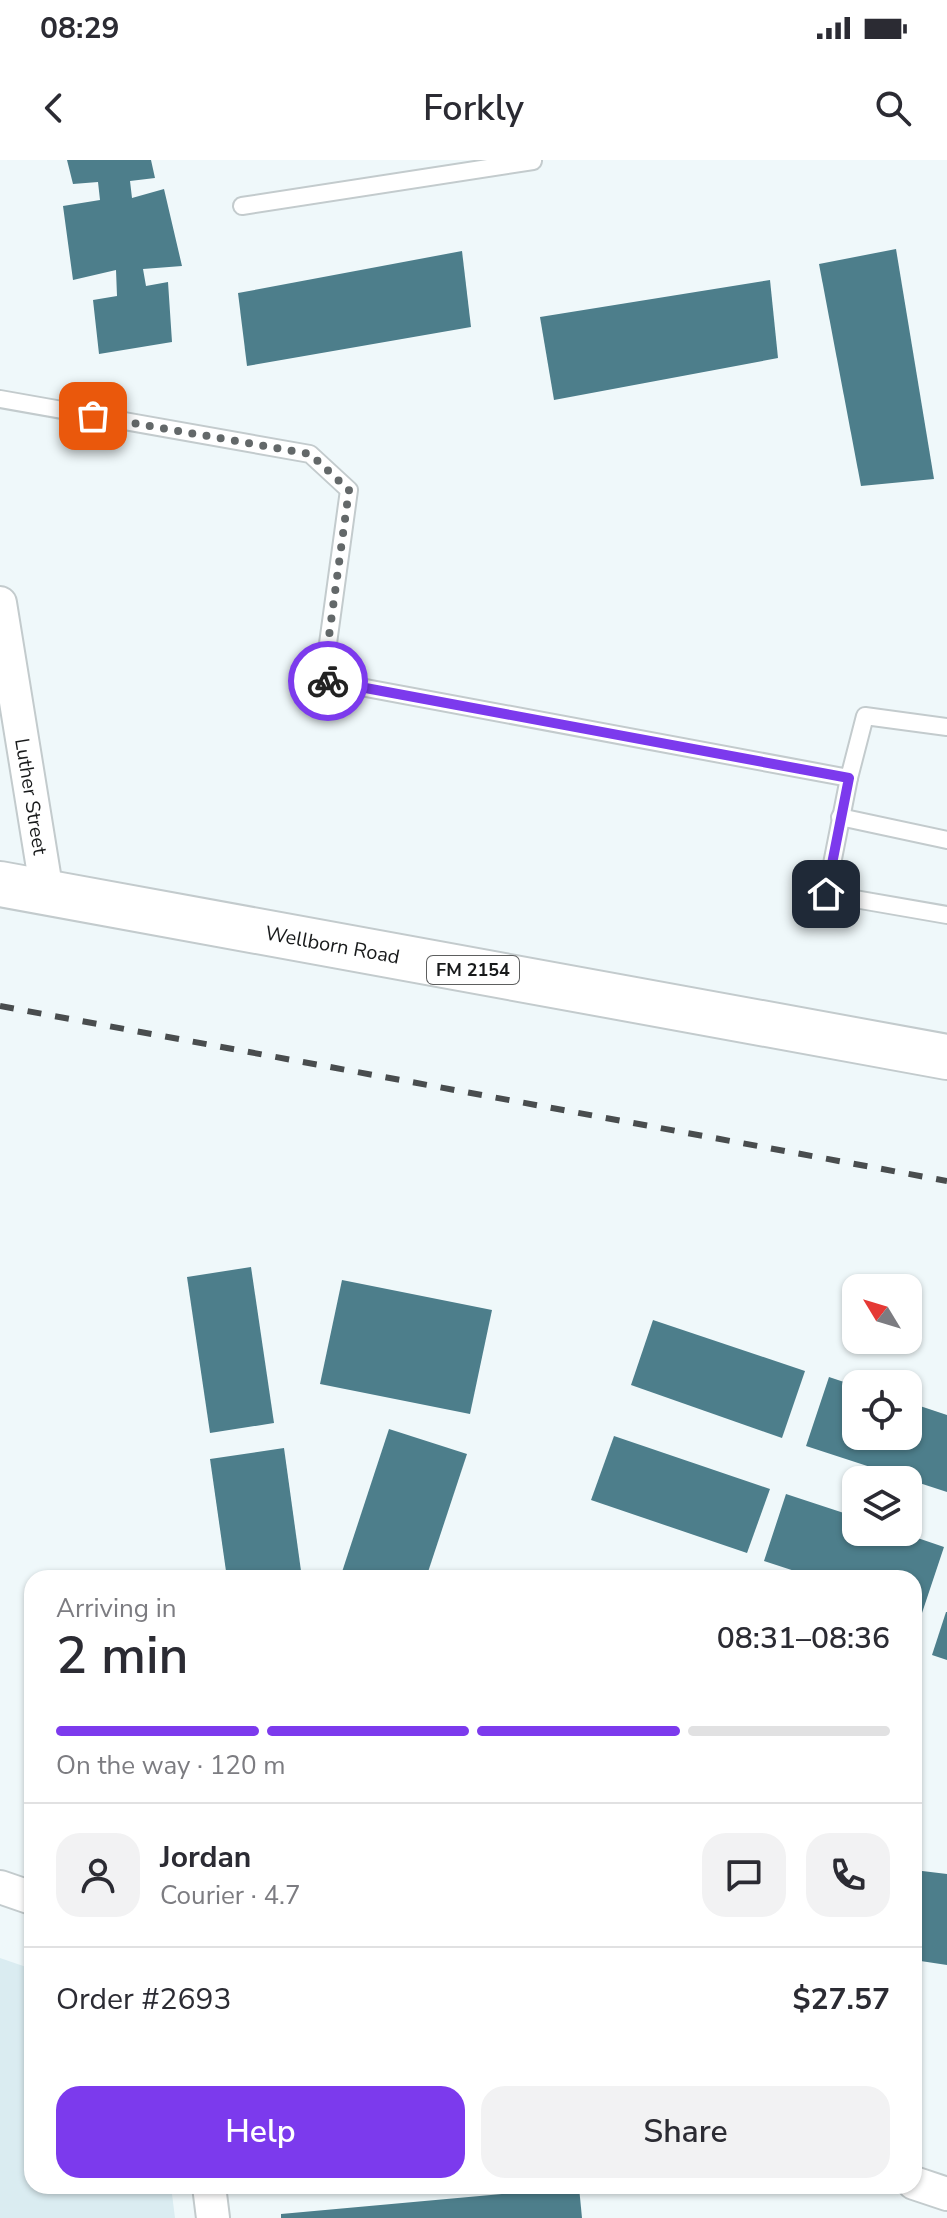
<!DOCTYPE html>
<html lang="en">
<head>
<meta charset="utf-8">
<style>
  :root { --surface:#fff; --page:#f2f2f3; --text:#2b2b33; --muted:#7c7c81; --line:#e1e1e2; --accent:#7c3aed }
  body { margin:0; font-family:"Nunito Sans",sans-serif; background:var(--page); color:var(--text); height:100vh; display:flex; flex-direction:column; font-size:30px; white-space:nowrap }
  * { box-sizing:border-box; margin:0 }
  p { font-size:26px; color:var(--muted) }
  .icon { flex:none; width:44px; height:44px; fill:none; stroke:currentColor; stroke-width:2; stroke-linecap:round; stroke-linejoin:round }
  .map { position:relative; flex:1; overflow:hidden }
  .details { position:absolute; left:24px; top:1410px; width:898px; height:624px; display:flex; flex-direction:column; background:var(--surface); border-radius:24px; box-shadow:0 2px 6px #0004 }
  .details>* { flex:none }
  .needle { width:52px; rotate:308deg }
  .fabs { position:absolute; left:842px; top:1114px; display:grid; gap:16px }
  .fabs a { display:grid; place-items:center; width:80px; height:80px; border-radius:16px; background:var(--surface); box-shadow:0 2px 6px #0004; font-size:40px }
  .pin { position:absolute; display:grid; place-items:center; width:68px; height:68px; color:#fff; margin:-34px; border-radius:16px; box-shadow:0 4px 12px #0006 }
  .courier { position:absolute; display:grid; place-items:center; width:80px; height:80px; margin:-40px; border:6px solid #7c3aed; border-radius:50%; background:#fff; color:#222; box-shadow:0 2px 10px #0007 }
  .headline em { font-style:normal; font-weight:600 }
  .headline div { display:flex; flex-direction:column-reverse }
  .headline { display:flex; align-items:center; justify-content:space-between; height:136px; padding:0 32px }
  h1 { font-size:52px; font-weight:600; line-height:60px }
  .bar { display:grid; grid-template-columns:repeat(4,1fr); gap:12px 8px; align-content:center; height:96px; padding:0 32px }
  .bar i { height:10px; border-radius:6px; background:var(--line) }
  .bar .active { background:var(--accent) }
  .bar p { grid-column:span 4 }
  .line { display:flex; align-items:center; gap:20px; padding:0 32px; border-top:2px solid var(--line) }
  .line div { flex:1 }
  .round { display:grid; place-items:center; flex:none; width:84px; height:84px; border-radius:24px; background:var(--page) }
  .action { display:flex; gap:16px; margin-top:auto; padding:16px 32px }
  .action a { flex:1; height:92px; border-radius:24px; background:var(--accent); color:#fff; font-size:32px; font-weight:600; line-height:92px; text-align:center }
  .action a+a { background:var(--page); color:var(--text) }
  .status { display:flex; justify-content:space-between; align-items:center; height:56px; padding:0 40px; background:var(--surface); direction:ltr }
  .status svg { height:22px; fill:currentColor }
  header { display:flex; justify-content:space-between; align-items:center; height:104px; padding:0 32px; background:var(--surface); font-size:36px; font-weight:600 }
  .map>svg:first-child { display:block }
</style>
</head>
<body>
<div class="status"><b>08:29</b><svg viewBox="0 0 49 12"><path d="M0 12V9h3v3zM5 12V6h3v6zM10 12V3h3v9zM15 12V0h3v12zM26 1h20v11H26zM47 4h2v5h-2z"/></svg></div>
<header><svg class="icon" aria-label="back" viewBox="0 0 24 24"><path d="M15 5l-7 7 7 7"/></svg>Forkly<svg class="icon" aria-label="search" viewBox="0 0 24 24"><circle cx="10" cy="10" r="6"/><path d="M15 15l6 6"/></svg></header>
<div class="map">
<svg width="947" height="2058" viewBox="0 0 947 2058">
  <rect width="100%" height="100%" fill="#eff8fa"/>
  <polygon fill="#daecf1" points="0,1798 32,1809 32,2026 171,2026 175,2058 0,2058"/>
  <g fill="#4d7e8b">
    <polygon points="67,0 151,0 155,18 130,21 132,38 164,29 182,106 143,109 146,126 168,122 172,182 99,194 93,140 117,136 116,110 73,120 63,46 100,40 98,22 73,24"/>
    <polygon points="896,89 934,319 861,326 819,104"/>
    <polygon points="462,91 471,167 247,206 238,133"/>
    <polygon points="770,120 778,198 554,240 540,157"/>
    <polygon points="251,1107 274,1263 210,1273 187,1117"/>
    <polygon points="342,1120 492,1150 470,1254 320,1224"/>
    <polygon points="653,1160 805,1211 782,1278 631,1225"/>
    <polygon points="829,1217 856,1226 856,1276 908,1276 908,1242 947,1255 947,1332 806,1286"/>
    <polygon points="389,1269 467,1294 426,1418 340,1418"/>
    <polygon points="614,1276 770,1329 747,1393 591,1340"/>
    <polygon points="284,1288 302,1418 227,1418 210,1299"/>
    <polygon points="786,1334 856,1357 856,1372 900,1372 944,1387 922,1453 914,1450 914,1418 816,1418 764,1401"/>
    <polygon points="946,1452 947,1452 947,1500 932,1495"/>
    <polygon points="914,1710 947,1714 947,1805 914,1800"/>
    <polygon points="579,2027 582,2058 281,2058 281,2054"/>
  </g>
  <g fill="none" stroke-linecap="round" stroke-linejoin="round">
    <defs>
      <g id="service">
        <polyline points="242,46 533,1"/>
        <polyline points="0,239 310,294 349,330 323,520 849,618 865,556 947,567"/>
        <polyline points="849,618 826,734 947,755"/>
        <polyline points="840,657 947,680"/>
      </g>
      <g id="minor">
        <path id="s1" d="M0 443 47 733"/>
        <polyline points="0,1727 32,1738"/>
        <polyline points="914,2023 947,2034"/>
        <polyline points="209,2026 213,2058"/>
      </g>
      <g id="primary">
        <path id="s2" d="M0 724 947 897"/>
      </g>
    </defs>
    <use href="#service" stroke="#c3cbcd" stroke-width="20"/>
    <use href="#minor" stroke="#c3cbcd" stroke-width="36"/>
    <use href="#primary" stroke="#c3cbcd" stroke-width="48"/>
    <use href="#service" stroke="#fff" stroke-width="16"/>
    <use href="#minor" stroke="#fff" stroke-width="32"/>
    <use href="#primary" stroke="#fff" stroke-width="44"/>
    <polyline stroke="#494d4e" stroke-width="6" stroke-dasharray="14 14" stroke-linecap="butt" points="0,846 947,1021"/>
  </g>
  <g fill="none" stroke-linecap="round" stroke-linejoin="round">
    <polyline stroke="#636869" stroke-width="8" stroke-dasharray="0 14.4" points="93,256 310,294 349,330 323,520 328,521"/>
    <polyline stroke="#7c3aed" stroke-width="10" points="328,521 849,618 826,734"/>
  </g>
  <g text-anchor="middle" stroke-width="8" stroke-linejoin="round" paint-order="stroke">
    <rect fill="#fff" stroke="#5d5f5f" stroke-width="2" x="427" y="796" width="92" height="28" rx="6"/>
    <g font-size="18" font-weight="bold" fill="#181a1b">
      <text x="473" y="816">FM 2154</text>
    </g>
    <g font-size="20" fill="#181a1b" stroke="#fff">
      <text dy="7" stroke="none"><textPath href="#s1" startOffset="196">Luther Street</textPath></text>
      <text dy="7" stroke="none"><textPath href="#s2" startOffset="338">Wellborn Road</textPath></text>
    </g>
  </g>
</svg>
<div class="fabs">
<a><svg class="needle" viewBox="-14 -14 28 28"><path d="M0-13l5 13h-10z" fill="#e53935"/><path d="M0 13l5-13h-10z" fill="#7c7c81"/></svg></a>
<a><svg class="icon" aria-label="locate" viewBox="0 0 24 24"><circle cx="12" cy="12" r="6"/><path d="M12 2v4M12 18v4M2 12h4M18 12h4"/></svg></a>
<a><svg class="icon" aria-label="layers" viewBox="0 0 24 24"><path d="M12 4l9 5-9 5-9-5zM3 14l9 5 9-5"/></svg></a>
</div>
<div class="pin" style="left:93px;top:256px;background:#ea580c"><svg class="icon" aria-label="bag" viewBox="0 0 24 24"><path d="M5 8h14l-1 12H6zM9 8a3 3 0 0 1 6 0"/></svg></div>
<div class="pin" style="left:826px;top:734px;background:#1f2937"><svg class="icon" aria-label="home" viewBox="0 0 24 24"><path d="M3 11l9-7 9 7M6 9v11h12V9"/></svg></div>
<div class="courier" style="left:328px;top:521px"><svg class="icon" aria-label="bike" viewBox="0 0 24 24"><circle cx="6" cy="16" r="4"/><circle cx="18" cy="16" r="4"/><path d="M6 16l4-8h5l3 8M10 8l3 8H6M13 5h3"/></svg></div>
<section class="details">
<div class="headline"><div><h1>2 min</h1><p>Arriving in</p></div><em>08:31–08:36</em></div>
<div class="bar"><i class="active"></i><i class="active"></i><i class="active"></i><i></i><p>On the way · 120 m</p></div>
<div class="line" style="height:144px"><a class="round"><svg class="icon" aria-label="person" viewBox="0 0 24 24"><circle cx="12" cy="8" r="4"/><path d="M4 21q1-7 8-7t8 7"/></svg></a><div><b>Jordan</b><p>Courier · 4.7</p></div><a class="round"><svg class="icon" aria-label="chat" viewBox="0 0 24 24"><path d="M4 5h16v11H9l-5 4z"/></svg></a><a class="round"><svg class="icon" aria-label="phone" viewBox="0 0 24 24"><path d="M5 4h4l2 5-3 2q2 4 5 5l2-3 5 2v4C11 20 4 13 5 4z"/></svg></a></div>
<div class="line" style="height:104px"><div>Order #2693</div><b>$27.57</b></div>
<div class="action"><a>Help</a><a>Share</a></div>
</section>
</div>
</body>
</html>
